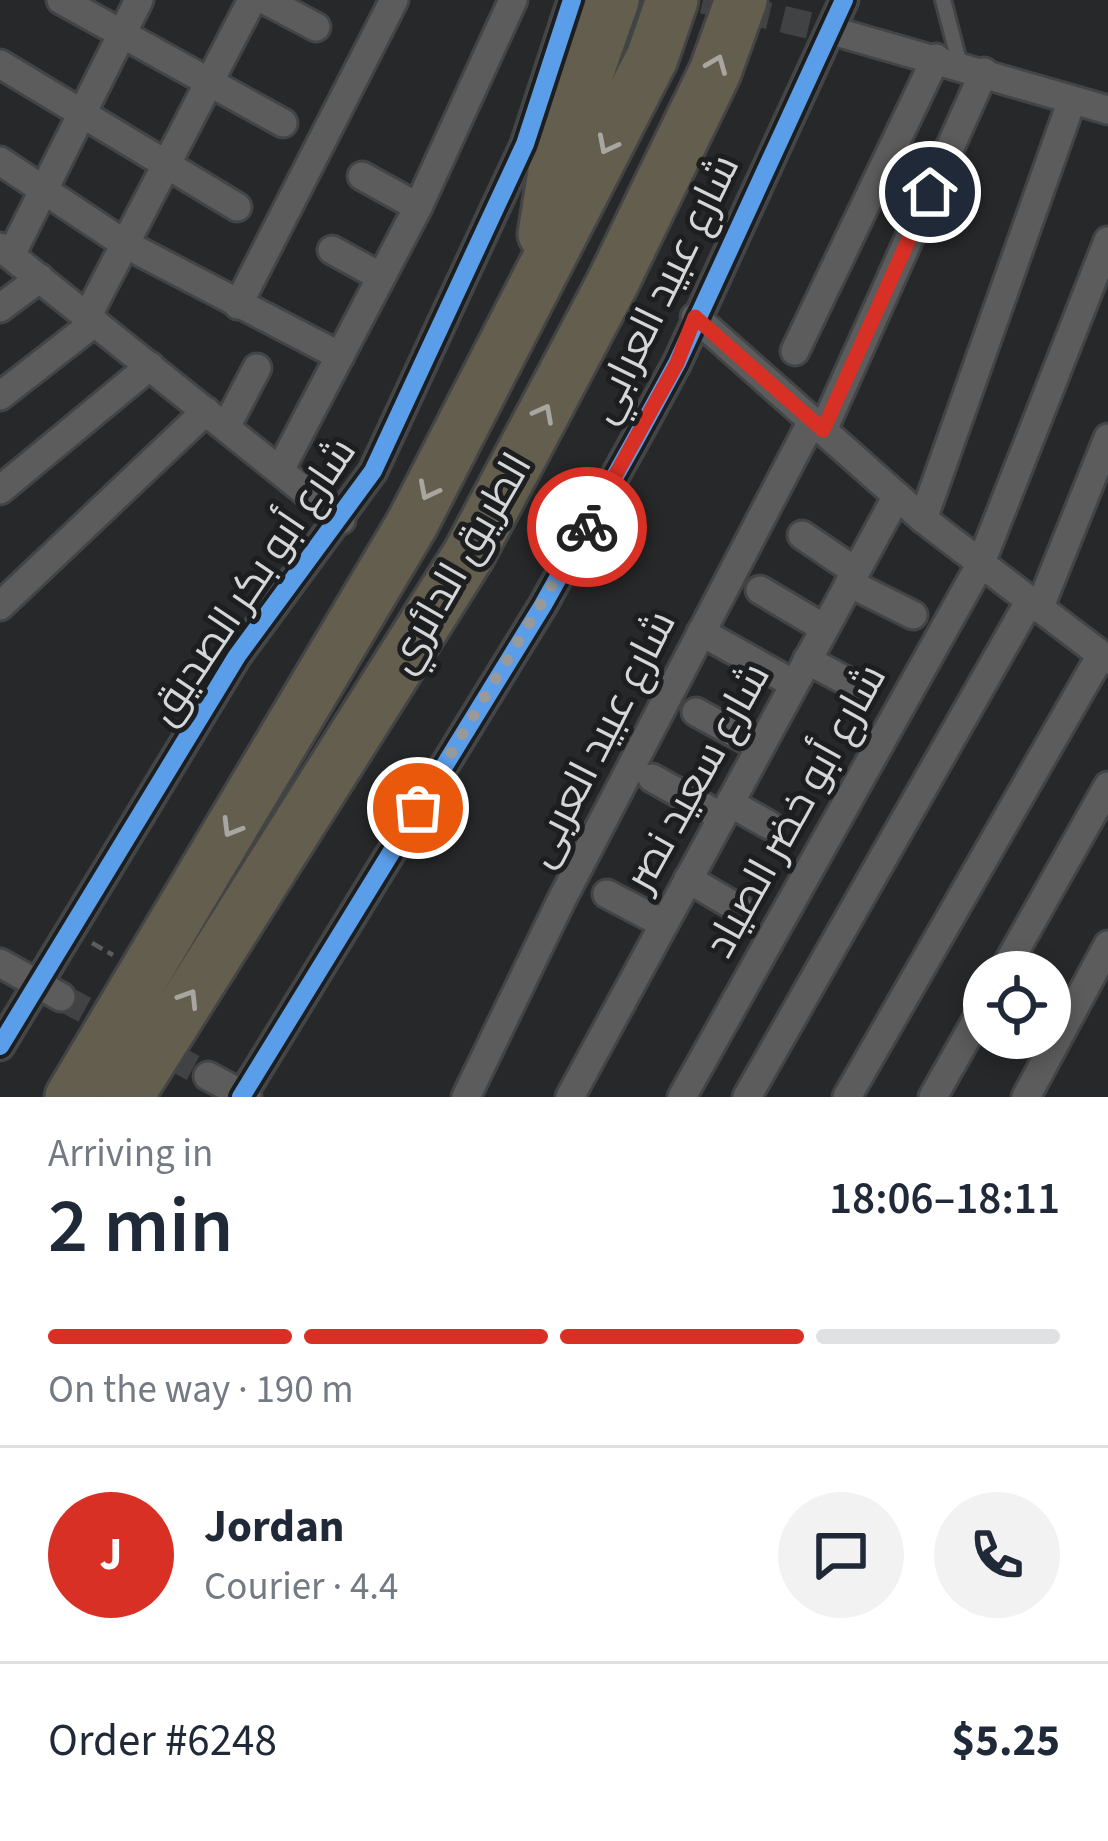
<!DOCTYPE html>
<html lang="en">
<head>
<meta charset="utf-8">
<style>
  :root { --surface:#fff; --page:#f2f2f3; --text:#1f2937; --muted:#747a83; --line:#e0e1e3; --accent:#d93025 }
  body { margin:0; font-family:"Source Sans 3",Cairo,sans-serif; background:var(--page); color:var(--text); height:100vh; display:flex; flex-direction:column; font-size:45px; white-space:nowrap }
  * { box-sizing:border-box; margin:0 }
  p { font-size:39px; color:var(--muted) }
  .icon { flex:none; width:66px; height:66px; fill:none; stroke:currentColor; stroke-width:2; stroke-linecap:round; stroke-linejoin:round }
  .map { position:relative; height:1097px; overflow:hidden }
  .side { display:flex; flex-direction:column; background:var(--surface); flex:1 }
  .side>* { flex:none }
  .tools { position:absolute; left:963px; top:951px; display:grid; gap:24px }
  .tools a { display:grid; place-items:center; width:108px; height:108px; border-radius:50%; background:var(--surface); box-shadow:0 6px 18px #0003; font-size:60px }
  .pin { position:absolute; display:grid; place-items:center; width:102px; height:102px; color:#fff; margin:-51px; border:6px solid #fff; border-radius:50%; box-shadow:0 3px 12px #0007 }
  .courier { position:absolute; display:grid; place-items:center; width:120px; height:120px; margin:-60px; border:9px solid #d93025; border-radius:50%; background:#fff; color:#222; box-shadow:0 3px 15px #0007 }
  .head em { font-style:normal; font-weight:600 }
  .head div { display:flex; flex-direction:column-reverse }
  .head { display:flex; align-items:center; justify-content:space-between; height:204px; padding:0 48px }
  h1 { font-size:78px; font-weight:600; line-height:90px }
  .bar { display:grid; grid-template-columns:repeat(4,1fr); gap:18px 12px; align-content:center; height:144px; padding:0 48px }
  .bar i { height:15px; border-radius:9px; background:var(--line) }
  .bar .selected { background:var(--accent) }
  .bar p { grid-column:span 4 }
  .line { display:flex; align-items:center; gap:30px; padding:0 48px; border-top:3px solid var(--line) }
  .line div { flex:1 }
  .round { display:grid; place-items:center; flex:none; width:126px; height:126px; border-radius:63px; background:var(--page) }
  .map>svg:first-child { display:block }
</style>
</head>
<body>
<div class="map">
<svg width="1108" height="1097" viewBox="0 0 1108 1097">
  <rect width="100%" height="100%" fill="#272829"/>
  <g fill="none" stroke-linecap="round" stroke-linejoin="round">
    <g stroke="#414243" stroke-width="27" stroke-dasharray="27 14" stroke-linecap="butt">
      <polyline points="703,0 833,31"/>
      <polyline points="61,997 208,1076"/>
    </g>
    <defs>
      <polyline id="lane" points="943,0 960,65"/>
      <g id="street">
        <polyline points="61,0 283,123"/>
        <polyline points="265,0 316,27"/>
        <polyline points="833,31 1108,110"/>
        <polyline points="0,64 237,207"/>
        <polyline points="0,161 125,244 340,356"/>
        <polyline points="362,176 418,207"/>
        <polyline points="0,247 341,520"/>
        <polyline points="332,250 381,277"/>
        <polyline points="11,255 139,0"/>
        <polyline points="238,305 394,0"/>
        <polyline points="0,308 40,278"/>
        <polyline points="87,317 252,0"/>
        <polyline points="695,317 923,519 1108,660"/>
        <polyline points="795,351 936,58"/>
        <polyline points="0,396 95,322"/>
        <polyline points="226,427 257,368"/>
        <polyline points="823,430 984,72"/>
        <polyline points="280,470 418,207 513,0"/>
        <polyline points="0,490 150,366"/>
        <polyline points="923,519 1072,100"/>
        <polyline points="802,535 855,571"/>
        <polyline points="849,583 913,615"/>
        <polyline points="760,590 824,628"/>
        <polyline points="0,606 206,411"/>
        <polyline points="1039,609 1108,438"/>
        <polyline points="701,632 794,684"/>
        <polyline points="807,660 854,685"/>
        <polyline points="696,712 760,747"/>
        <polyline points="652,778 722,817"/>
        <polyline points="730,803 769,825"/>
        <polyline points="688,879 741,910"/>
        <polyline points="607,894 664,924"/>
        <polyline points="0,963 61,997"/>
        <polyline points="1003,972 1108,786"/>
        <polyline points="0,1046 237,656 373,471 525,144 572,0"/>
        <polyline points="208,1076 247,1097"/>
        <polyline points="241,1097 543,605 634,442 677,363 844,0"/>
        <polyline points="466,1097 561,901 812,421"/>
        <polyline points="570,1097 897,496"/>
        <polyline points="682,1097 980,565 1108,241"/>
        <polyline points="747,1097 1029,602"/>
        <polyline points="847,1097 1101,655"/>
        <polyline points="933,1097 984,1007"/>
        <polyline points="1026,1097 1108,945"/>
      </g>
      <g id="highway">
        <polyline points="544,234 555,166 613,0"/>
        <polyline points="71,1097 412,524 652,58 672,0"/>
        <polyline points="127,1097 469,554 612,284 715,72 741,0"/>
      </g>
    </defs>
    <use href="#lane" stroke="#434445" stroke-width="20"/>
    <use href="#street" stroke="#434445" stroke-width="33"/>
    <use href="#highway" stroke="#434445" stroke-width="57"/>
    <polyline stroke="#5c5c5d" stroke-width="4.5" stroke-dasharray="12 6" stroke-linecap="butt" points="92,943 113,955"/>
    <use href="#lane" stroke="#5c5c5d" stroke-width="14"/>
    <use href="#street" stroke="#5c5c5d" stroke-width="27"/>
    <use href="#highway" stroke="#645e4e" stroke-width="51"/>
    <defs>
      <g id="cycleway">
        <polyline points="0,1046 237,656 373,471 525,144 572,0"/>
        <polyline points="241,1097 543,605 634,442 677,363 844,0"/>
      </g>
    </defs>
    <use href="#cycleway" stroke="#1c1e20" stroke-width="26"/>
    <use href="#cycleway" stroke="#5a9eea" stroke-width="18"/>
  </g>
  <defs><path id="oneway-chevron" d="M-2-3.5L2.5 0L-2 3.5" fill="none" stroke-width="1.6" stroke-linecap="round" stroke-linejoin="round" transform="scale(3)"/></defs>
  <g stroke="#a8a6a1">
    <use href="#oneway-chevron" transform="translate(717 64) rotate(-68)"/>
    <use href="#oneway-chevron" transform="translate(607 145) rotate(117)"/>
    <use href="#oneway-chevron" transform="translate(544 413) rotate(-62)"/>
    <use href="#oneway-chevron" transform="translate(428 491) rotate(117)"/>
    <use href="#oneway-chevron" transform="translate(231 828) rotate(121)"/>
    <use href="#oneway-chevron" transform="translate(189 998) rotate(-58)"/>
  </g>
  <g fill="none" stroke-linecap="round" stroke-linejoin="round">
    <polyline stroke="#98999b" stroke-width="12" stroke-dasharray="0 21.6" points="418,808 587,527"/>
    <polyline stroke="#d93025" stroke-width="15" points="587,527 677,363 695,317 823,430 930,192"/>
  </g>
  <g text-anchor="middle" stroke-width="10" stroke-linejoin="round" paint-order="stroke">
    <g font-size="42" fill="#d5d6d8" stroke="#1c1e20">
      <text transform="translate(662 288) rotate(-64)" y="15">شارع عبيد العرابي</text>
      <text transform="translate(458 562) rotate(-60)" y="15">الطريق الدائري</text>
      <text transform="translate(251 580) rotate(-56)" y="15">شارع أبو بكر الصديق</text>
      <text transform="translate(599 738) rotate(-63)" y="15">شارع عبيد العربى</text>
      <text transform="translate(696 776) rotate(-61)" y="15">شارع سعيد نصر</text>
      <text transform="translate(794 810) rotate(-61)" y="15">شارع أبو خضر الصياد</text>
    </g>
  </g>
</svg>
<div class="tools">
<a><svg class="icon" aria-label="locate" viewBox="0 0 24 24"><circle cx="12" cy="12" r="6"/><path d="M12 2v4M12 18v4M2 12h4M18 12h4"/></svg></a>
</div>
<div class="pin" style="left:418px;top:808px;background:#ea580c"><svg class="icon" aria-label="bag" viewBox="0 0 24 24"><path d="M5 8h14l-1 12H6zM9 8a3 3 0 0 1 6 0"/></svg></div>
<div class="pin" style="left:930px;top:192px;background:#1f2937"><svg class="icon" aria-label="home" viewBox="0 0 24 24"><path d="M3 11l9-7 9 7M6 9v11h12V9"/></svg></div>
<div class="courier" style="left:587px;top:527px"><svg class="icon" aria-label="bike" viewBox="0 0 24 24"><circle cx="6" cy="16" r="4"/><circle cx="18" cy="16" r="4"/><path d="M6 16l4-8h5l3 8M10 8l3 8H6M13 5h3"/></svg></div>
</div>
<section class="side">
<div class="head"><div><h1>2 min</h1><p>Arriving in</p></div><em>18:06–18:11</em></div>
<div class="bar"><i class="selected"></i><i class="selected"></i><i class="selected"></i><i></i><p>On the way · 190 m</p></div>
<div class="line" style="height:216px"><b class="round" style="background:var(--accent);color:#fff">J</b><div><b>Jordan</b><p>Courier · 4.4</p></div><a class="round"><svg class="icon" aria-label="chat" viewBox="0 0 24 24"><path d="M4 5h16v11H9l-5 4z"/></svg></a><a class="round"><svg class="icon" aria-label="phone" viewBox="0 0 24 24"><path d="M5 4h4l2 5-3 2q2 4 5 5l2-3 5 2v4C11 20 4 13 5 4z"/></svg></a></div>
<div class="line" style="height:156px"><div>Order #6248</div><b>$5.25</b></div>
</section>
</body>
</html>
